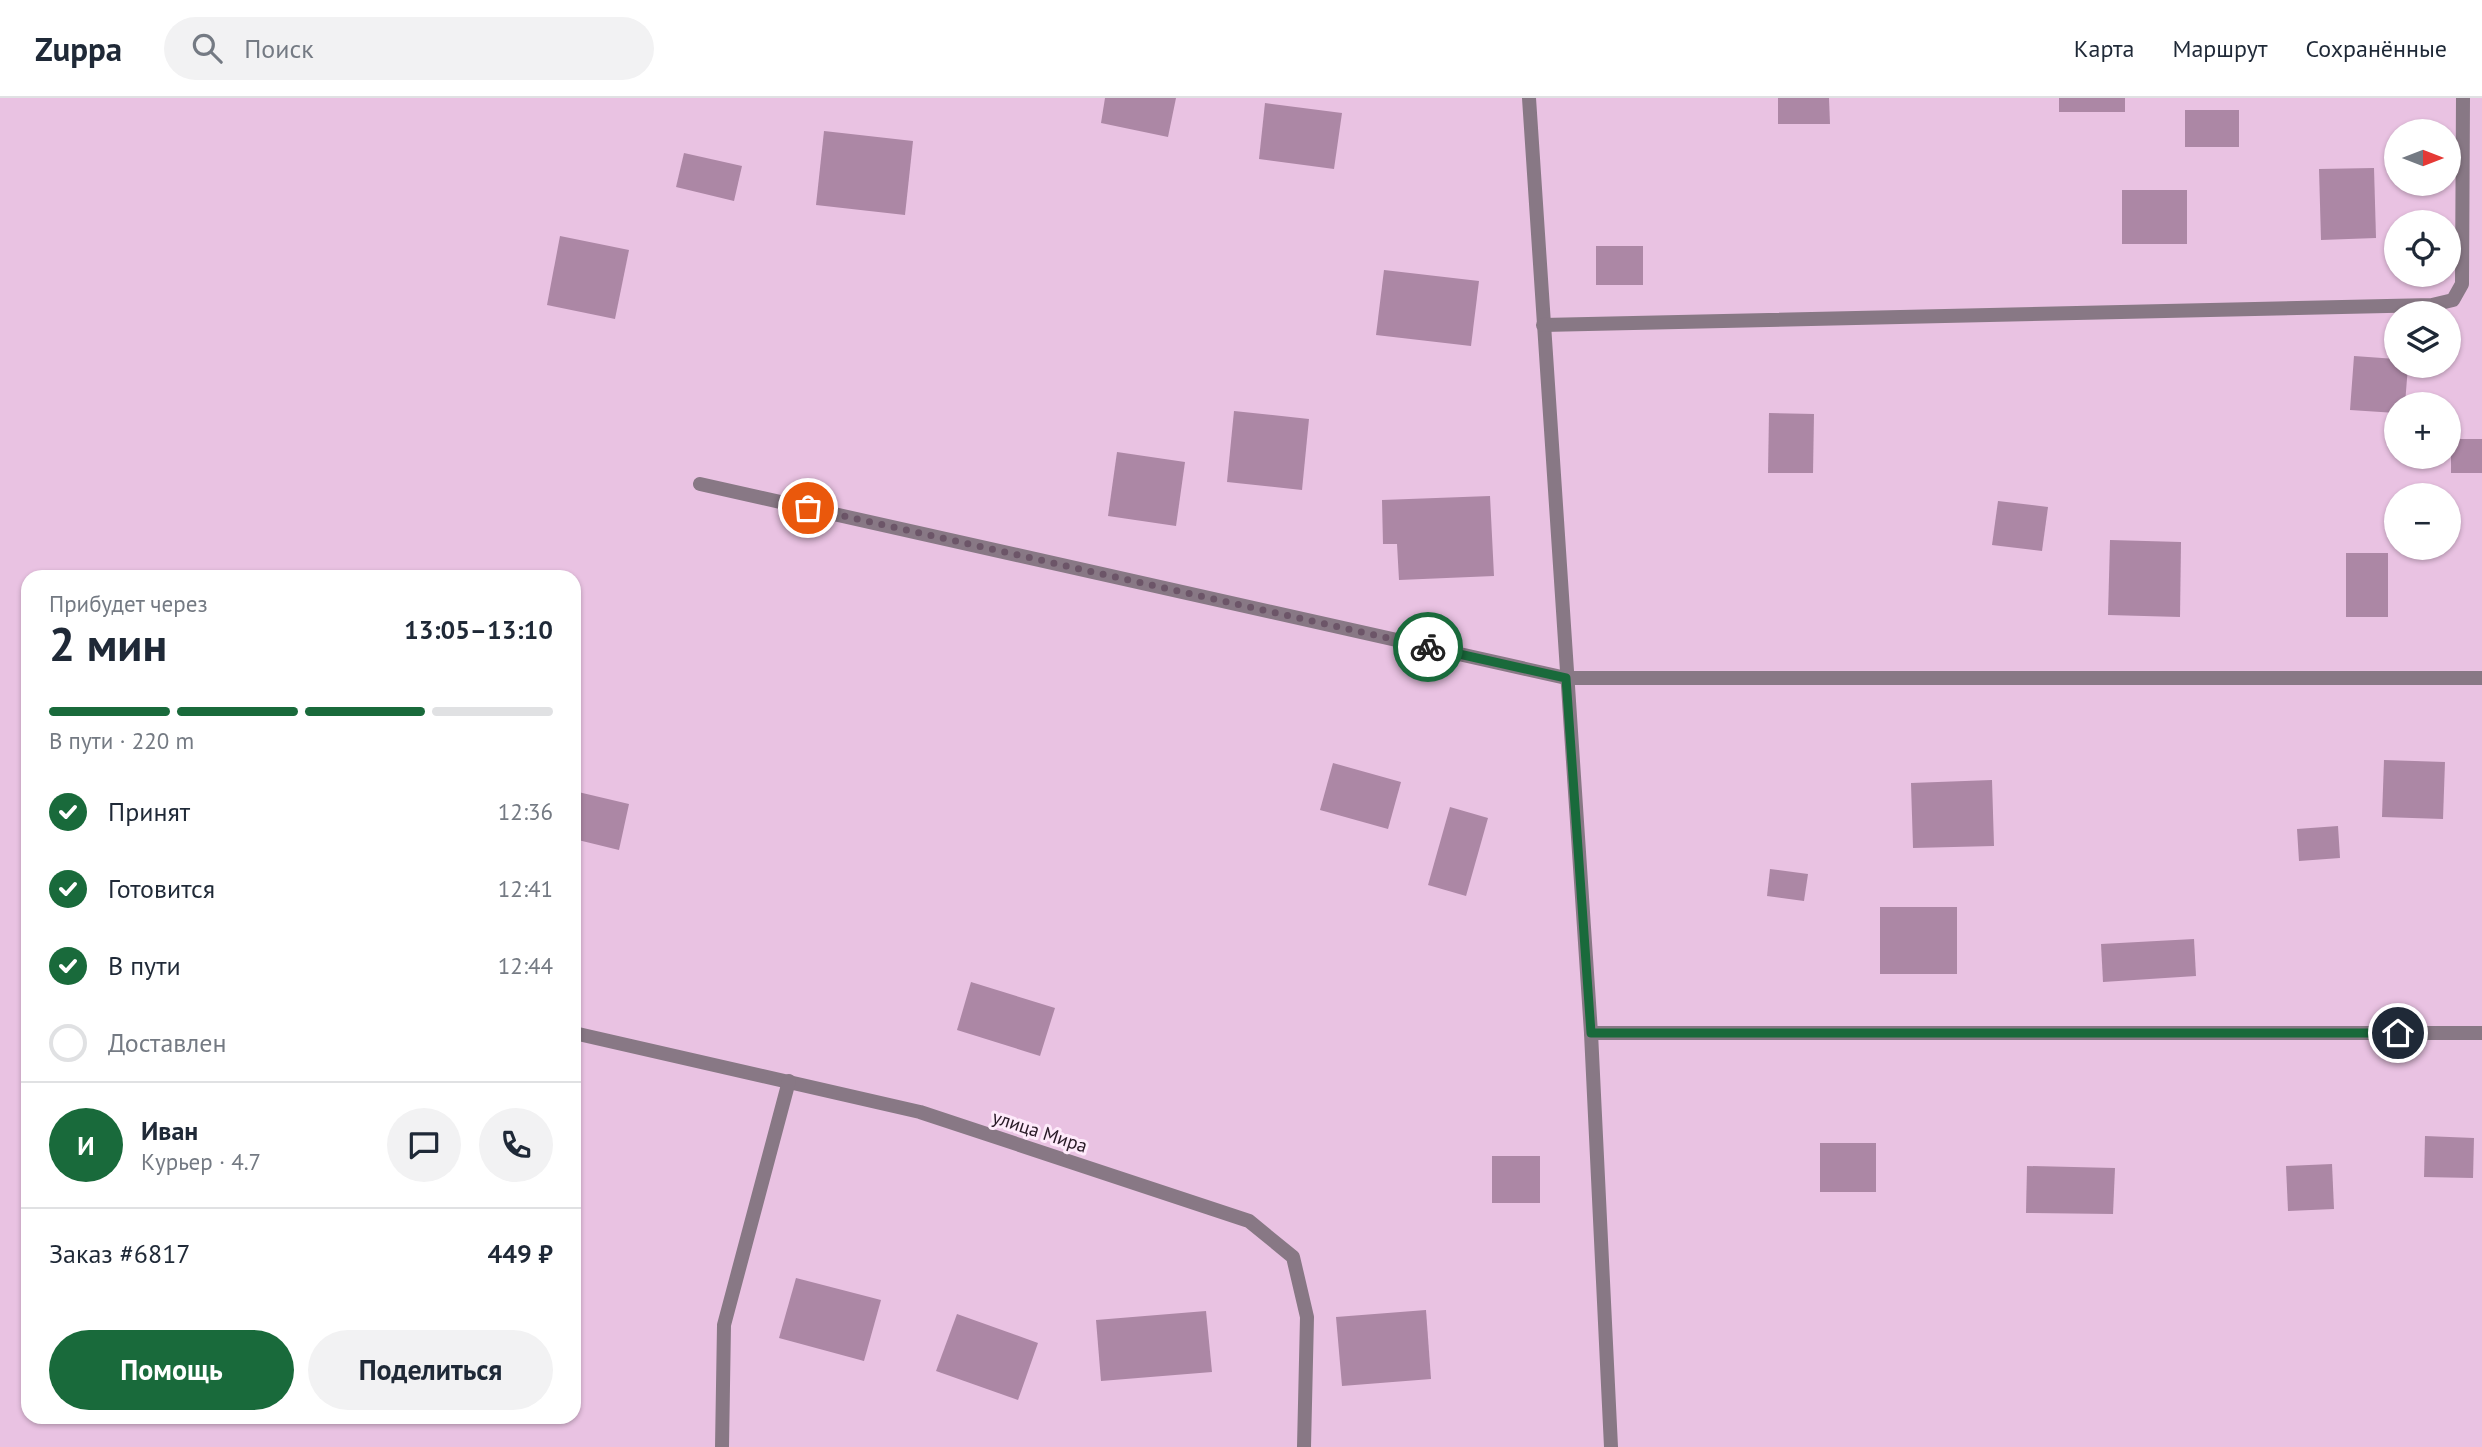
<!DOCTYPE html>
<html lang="ru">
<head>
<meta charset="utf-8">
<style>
  :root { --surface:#fff; --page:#f2f2f3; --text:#1f2937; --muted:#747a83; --line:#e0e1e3; --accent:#196a3b }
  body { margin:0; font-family:"PT Sans",sans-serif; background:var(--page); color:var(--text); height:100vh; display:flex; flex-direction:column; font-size:26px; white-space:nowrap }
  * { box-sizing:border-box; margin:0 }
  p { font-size:23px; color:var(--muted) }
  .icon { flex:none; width:38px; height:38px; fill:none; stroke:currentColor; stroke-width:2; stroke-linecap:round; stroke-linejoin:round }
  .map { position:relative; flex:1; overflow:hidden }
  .panel { position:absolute; left:21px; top:472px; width:560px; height:854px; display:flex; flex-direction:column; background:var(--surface); border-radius:21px; box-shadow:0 2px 5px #0004 }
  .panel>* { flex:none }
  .needle { width:46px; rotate:90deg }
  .fabs { position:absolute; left:2384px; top:21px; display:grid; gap:14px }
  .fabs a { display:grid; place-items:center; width:77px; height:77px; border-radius:50%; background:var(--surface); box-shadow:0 2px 5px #0004; font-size:35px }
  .pin { position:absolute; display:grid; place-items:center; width:60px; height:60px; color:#fff; margin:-30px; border:4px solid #fff; border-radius:50%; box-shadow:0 2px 7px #0007 }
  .courier { position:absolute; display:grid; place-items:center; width:70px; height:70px; margin:-35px; border:5px solid #196a3b; border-radius:50%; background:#fff; color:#222; box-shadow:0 2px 9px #0007 }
  .overview em { font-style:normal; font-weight:700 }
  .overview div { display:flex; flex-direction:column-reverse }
  .overview { display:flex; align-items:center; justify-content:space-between; height:119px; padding:0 28px }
  h1 { font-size:46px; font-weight:700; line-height:52px }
  .bar { display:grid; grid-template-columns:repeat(4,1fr); gap:10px 7px; align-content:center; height:84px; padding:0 28px }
  .bar i { height:9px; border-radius:5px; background:var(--line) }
  .bar .current { background:var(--accent) }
  .bar p { grid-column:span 4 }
  .line { display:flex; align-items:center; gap:18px; padding:0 28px; border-top:2px solid var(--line) }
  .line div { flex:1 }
  .round { display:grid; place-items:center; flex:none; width:74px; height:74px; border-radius:37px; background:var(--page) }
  ol { padding:0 28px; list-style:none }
  li { display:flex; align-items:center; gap:21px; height:77px }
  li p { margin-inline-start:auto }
  li .icon { padding:7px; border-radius:50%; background:var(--accent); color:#fff; stroke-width:4 }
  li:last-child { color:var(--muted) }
  li i { width:38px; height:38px; border:4px solid var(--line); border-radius:50% }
  .primary-button { display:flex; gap:14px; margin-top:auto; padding:14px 28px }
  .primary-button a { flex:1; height:80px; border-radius:42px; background:var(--accent); color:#fff; font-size:28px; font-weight:700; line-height:80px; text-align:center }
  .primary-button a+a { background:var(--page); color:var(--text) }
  header { display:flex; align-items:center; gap:42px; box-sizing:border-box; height:98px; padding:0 35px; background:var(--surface); border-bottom:2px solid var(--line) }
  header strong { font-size:33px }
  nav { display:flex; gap:38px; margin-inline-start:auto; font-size:24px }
  .search { width:490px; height:63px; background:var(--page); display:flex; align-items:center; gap:18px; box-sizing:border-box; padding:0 24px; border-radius:38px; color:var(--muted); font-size:26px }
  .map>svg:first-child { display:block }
</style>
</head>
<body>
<header>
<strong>Zuppa</strong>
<div class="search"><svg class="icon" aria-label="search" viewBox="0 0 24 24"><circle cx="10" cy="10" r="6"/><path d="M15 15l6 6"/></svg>Поиск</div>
<nav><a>Карта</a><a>Маршрут</a><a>Сохранённые</a></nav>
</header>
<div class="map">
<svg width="2482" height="1349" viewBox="0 0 2482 1349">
  <rect width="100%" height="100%" fill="#e9c2e2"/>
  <g fill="#ac87a5">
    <polygon points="1105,0 1176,0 1168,39 1101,25"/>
    <polygon points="1778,0 1829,0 1830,26 1778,26"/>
    <rect x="2059" y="0" width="66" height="14"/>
    <polygon points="1265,5 1342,15 1334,71 1259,61"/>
    <rect x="2185" y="12" width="54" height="37"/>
    <polygon points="824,33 913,43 905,117 816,107"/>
    <polygon points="684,55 742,68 734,103 676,89"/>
    <polygon points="2374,70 2376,140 2321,142 2319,71"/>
    <rect x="2122" y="92" width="65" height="54"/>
    <polygon points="560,138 629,152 615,221 547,207"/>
    <rect x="1596" y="148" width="47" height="39"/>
    <polygon points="1384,172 1479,183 1471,248 1376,237"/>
    <polygon points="2354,258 2396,261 2396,268 2408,268 2405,306 2396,306 2396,315 2350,312"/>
    <polygon points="1234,313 1309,321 1302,392 1227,384"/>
    <polygon points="1769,315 1814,316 1813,375 1768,375"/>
    <rect x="2451" y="341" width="31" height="34"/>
    <polygon points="1117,354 1185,364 1176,428 1108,418"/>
    <polygon points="1490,398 1494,478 1399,482 1397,446 1383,446 1382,402"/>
    <polygon points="1998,403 2048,409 2042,453 1992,447"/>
    <polygon points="2110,442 2181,444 2180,519 2108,517"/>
    <rect x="2346" y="455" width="42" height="64"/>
    <polygon points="2384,662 2445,664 2443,721 2382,719"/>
    <polygon points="1333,665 1401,684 1388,731 1320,712"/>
    <polygon points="1992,682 1994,748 1913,750 1911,685"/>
    <polygon points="574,693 629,706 619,752 574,741"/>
    <polygon points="1450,709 1488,720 1466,798 1428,787"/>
    <polygon points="2338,728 2340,760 2299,763 2297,731"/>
    <polygon points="1770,771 1808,776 1804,803 1767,798"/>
    <rect x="1880" y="809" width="77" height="67"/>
    <polygon points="2194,841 2196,878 2103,884 2101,846"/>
    <polygon points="971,884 1055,910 1040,958 957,932"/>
    <polygon points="2425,1038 2474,1040 2473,1080 2424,1079"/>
    <rect x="1820" y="1045" width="56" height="49"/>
    <rect x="1492" y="1058" width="48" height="47"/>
    <polygon points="2332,1066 2334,1111 2288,1113 2286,1068"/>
    <polygon points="2027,1068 2115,1070 2113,1116 2026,1115"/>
    <polygon points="574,1103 580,1104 575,1132 574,1132"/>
    <polygon points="796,1180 881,1202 864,1263 779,1240"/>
    <polygon points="1426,1212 1431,1281 1342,1288 1336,1219"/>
    <polygon points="1206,1213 1212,1274 1101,1283 1096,1222"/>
    <polygon points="957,1216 1038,1245 1018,1302 936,1273"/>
    <polygon points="26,1231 28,1231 28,1252 24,1251"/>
  </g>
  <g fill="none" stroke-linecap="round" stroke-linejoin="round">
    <g stroke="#887885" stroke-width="14">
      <polyline points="1529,0 1591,935 1611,1349"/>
      <polyline points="1543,227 2432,207 2453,202 2462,186 2463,0"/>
      <polyline points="700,386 1566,580 2482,580"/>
      <polyline points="574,935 920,1014 1249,1123 1293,1159 1307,1219 1304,1349"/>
      <polyline points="1591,935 2482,935"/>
      <polyline points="722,1349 724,1227 789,983"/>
    </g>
  </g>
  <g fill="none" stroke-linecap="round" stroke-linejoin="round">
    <polyline stroke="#6c5568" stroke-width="7" stroke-dasharray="0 12.6" points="808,410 1428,549"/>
    <polyline stroke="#196a3b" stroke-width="9" points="1428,549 1566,580 1591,935 2398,935"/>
  </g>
  <g text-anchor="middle" stroke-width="6" stroke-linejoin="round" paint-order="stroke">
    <g font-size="19" fill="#281a26" stroke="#feeafa">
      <text transform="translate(1040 1033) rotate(18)" y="7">улица Мира</text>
    </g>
  </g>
</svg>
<div class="fabs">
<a><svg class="needle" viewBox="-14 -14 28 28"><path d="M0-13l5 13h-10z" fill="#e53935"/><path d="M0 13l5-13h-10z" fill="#747a83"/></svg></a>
<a><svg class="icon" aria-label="locate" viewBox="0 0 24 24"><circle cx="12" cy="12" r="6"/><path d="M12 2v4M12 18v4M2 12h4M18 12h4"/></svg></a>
<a><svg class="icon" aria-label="layers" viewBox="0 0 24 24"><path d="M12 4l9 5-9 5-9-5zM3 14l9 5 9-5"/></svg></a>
<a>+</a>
<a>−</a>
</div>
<div class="pin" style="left:808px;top:410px;background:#ea580c"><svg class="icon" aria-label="bag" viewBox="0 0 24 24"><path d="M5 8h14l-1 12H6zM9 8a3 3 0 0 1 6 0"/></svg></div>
<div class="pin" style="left:2398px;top:935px;background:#1f2937"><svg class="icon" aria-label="home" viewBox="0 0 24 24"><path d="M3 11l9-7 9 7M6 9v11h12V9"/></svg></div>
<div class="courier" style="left:1428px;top:549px"><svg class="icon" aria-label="bike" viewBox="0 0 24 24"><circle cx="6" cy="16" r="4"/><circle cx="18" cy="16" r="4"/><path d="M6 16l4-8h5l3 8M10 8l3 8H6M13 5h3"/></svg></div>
<section class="panel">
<div class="overview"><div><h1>2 мин</h1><p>Прибудет через</p></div><em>13:05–13:10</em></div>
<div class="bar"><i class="current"></i><i class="current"></i><i class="current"></i><i></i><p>В пути · 220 m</p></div>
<ol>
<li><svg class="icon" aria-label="check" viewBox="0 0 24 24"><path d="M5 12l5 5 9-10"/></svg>Принят<p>12:36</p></li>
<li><svg class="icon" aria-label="check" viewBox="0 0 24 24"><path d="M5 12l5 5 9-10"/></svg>Готовится<p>12:41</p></li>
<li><svg class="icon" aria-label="check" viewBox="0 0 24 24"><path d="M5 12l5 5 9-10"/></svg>В пути<p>12:44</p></li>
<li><i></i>Доставлен</li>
</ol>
<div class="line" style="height:126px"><b class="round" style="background:var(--accent);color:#fff">И</b><div><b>Иван</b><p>Курьер · 4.7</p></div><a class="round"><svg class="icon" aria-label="chat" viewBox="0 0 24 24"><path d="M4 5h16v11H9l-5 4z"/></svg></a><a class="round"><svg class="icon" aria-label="phone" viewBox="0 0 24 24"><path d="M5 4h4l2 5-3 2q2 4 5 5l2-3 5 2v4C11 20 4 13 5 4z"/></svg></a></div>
<div class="line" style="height:91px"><div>Заказ #6817</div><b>449 ₽</b></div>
<div class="primary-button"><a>Помощь</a><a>Поделиться</a></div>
</section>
</div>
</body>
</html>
